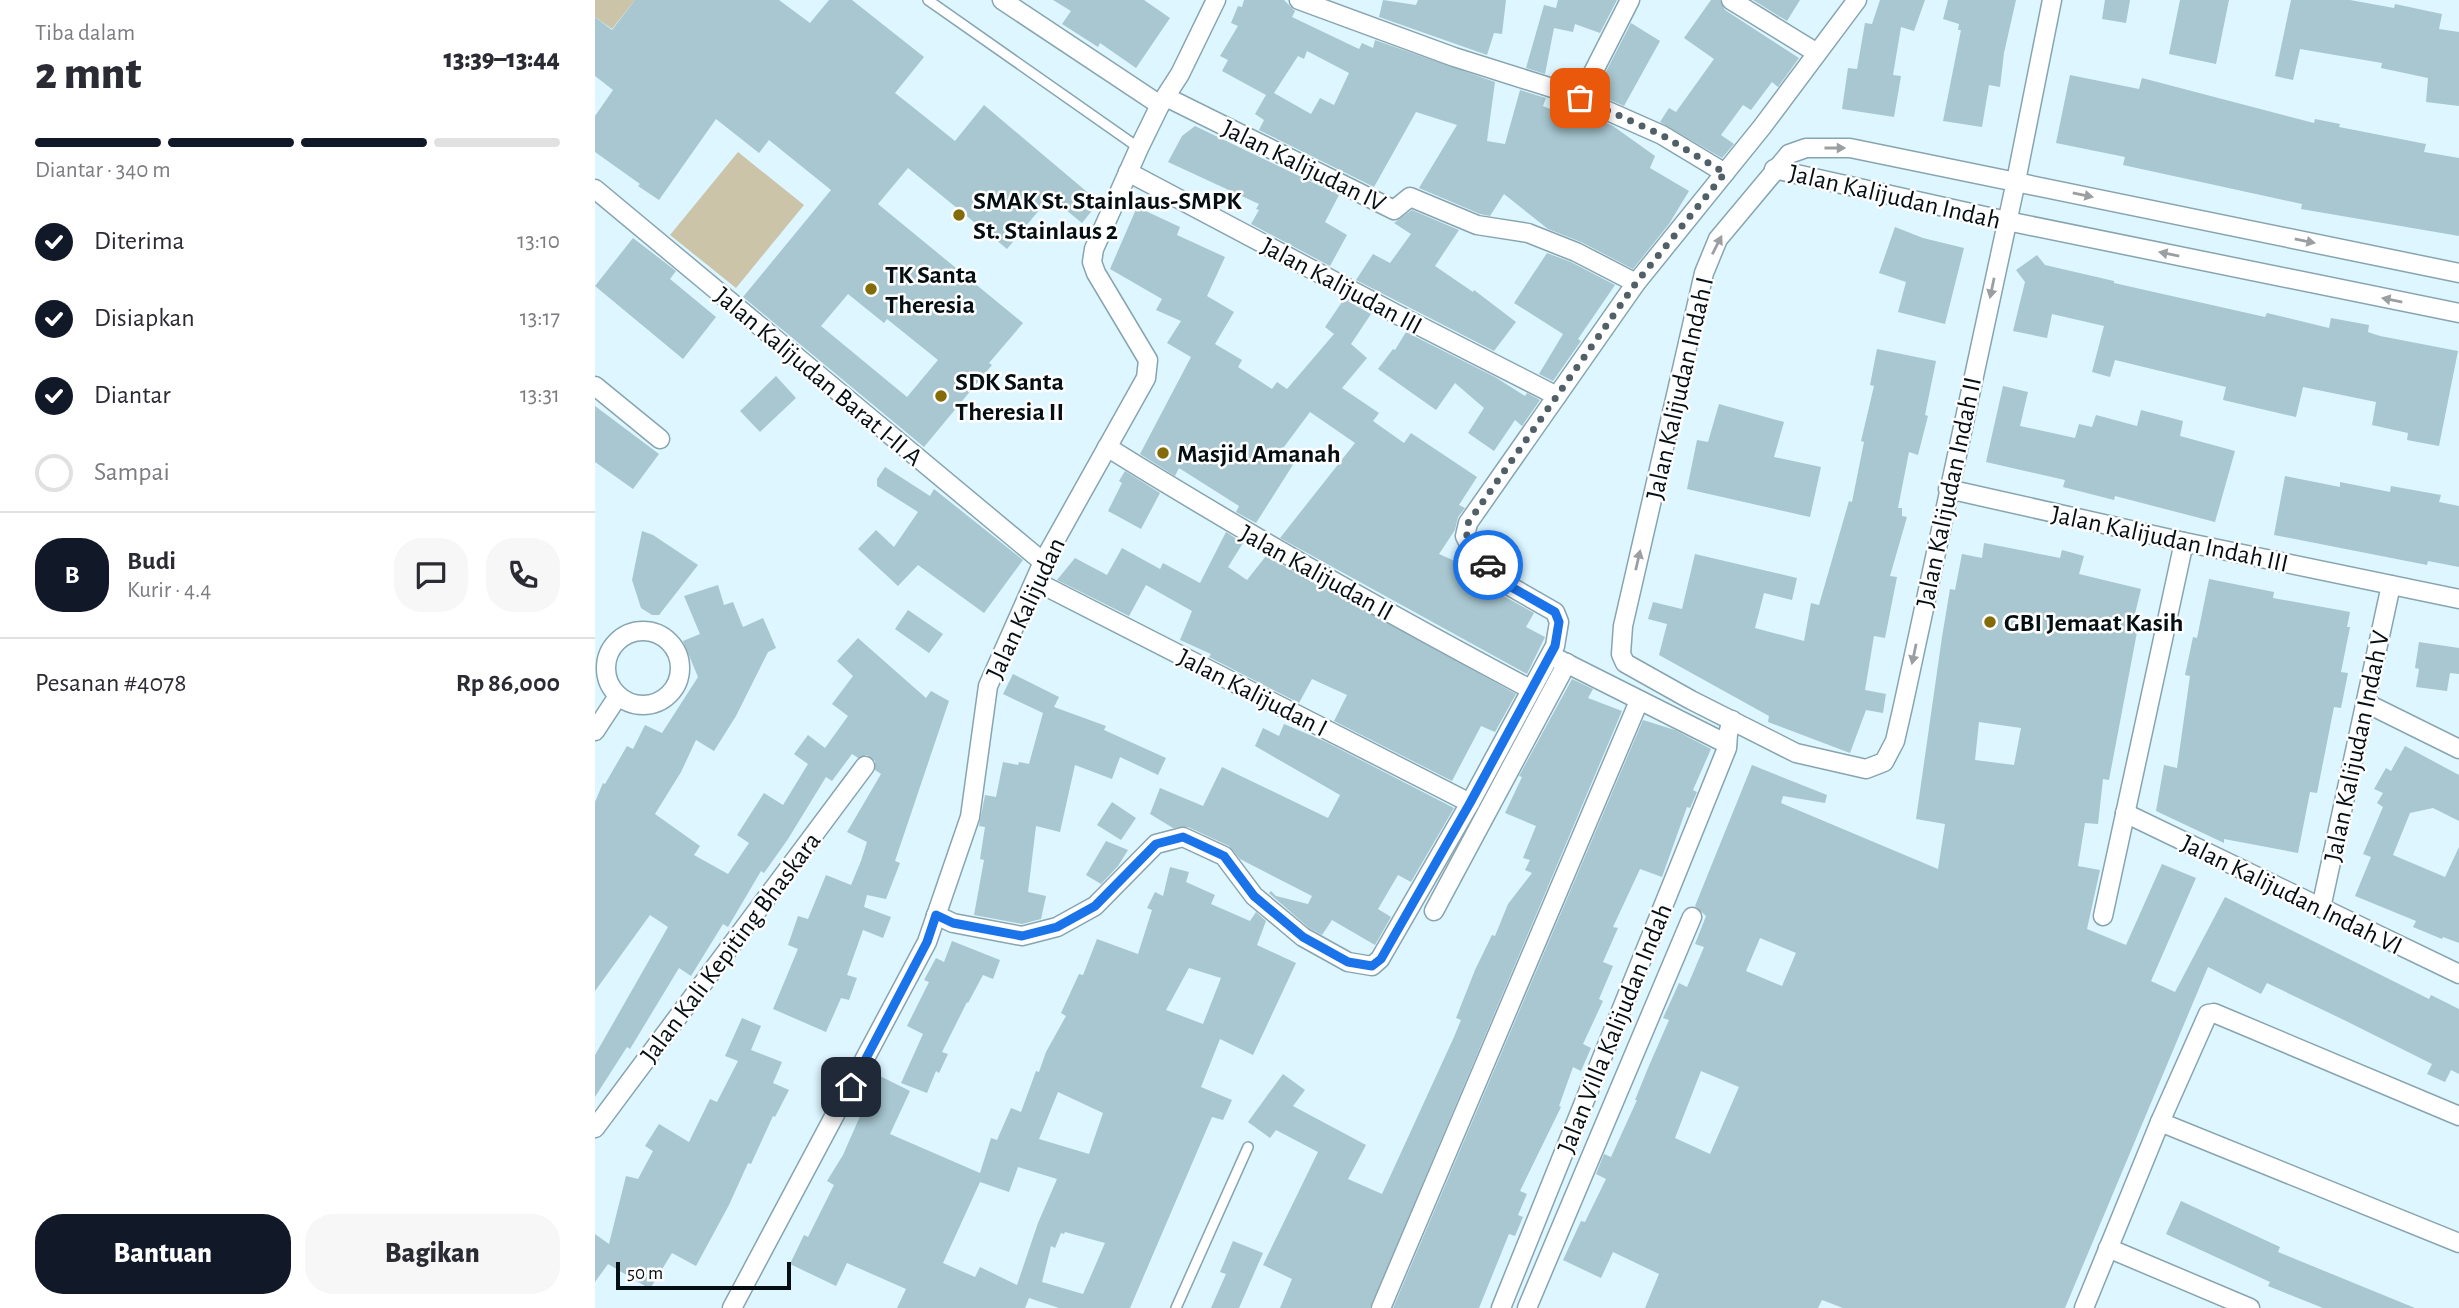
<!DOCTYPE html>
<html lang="id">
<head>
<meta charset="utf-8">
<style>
  :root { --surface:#fff; --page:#f7f7f7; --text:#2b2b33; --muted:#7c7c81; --line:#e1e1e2; --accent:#111827 }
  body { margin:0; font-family:"Alegreya Sans",sans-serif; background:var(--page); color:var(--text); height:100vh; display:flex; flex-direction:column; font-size:26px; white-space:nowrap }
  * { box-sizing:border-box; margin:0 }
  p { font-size:23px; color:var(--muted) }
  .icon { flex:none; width:38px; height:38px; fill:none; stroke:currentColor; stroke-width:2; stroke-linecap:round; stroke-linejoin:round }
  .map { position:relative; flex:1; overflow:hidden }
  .drawer { display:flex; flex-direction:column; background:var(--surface); width:595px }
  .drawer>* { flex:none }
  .scale { position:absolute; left:21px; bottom:18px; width:175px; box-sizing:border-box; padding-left:7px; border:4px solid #050f13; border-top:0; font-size:19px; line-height:24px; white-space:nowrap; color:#050f13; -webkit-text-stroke:5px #fefefe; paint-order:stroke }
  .pin { position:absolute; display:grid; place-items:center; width:60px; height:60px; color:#fff; margin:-30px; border-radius:14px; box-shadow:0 4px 10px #0006 }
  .courier { position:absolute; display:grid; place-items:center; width:70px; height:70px; margin:-35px; border:5px solid #1a73e8; border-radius:50%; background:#fff; color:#222; box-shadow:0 2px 9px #0007 }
  .head em { font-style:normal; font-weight:800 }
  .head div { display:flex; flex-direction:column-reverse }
  .head { display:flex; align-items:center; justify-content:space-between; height:119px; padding:0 35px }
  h1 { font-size:46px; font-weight:800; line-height:52px }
  .bar { display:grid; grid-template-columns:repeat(4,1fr); gap:10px 7px; align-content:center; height:84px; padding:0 35px }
  .bar i { height:9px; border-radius:5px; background:var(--line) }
  .bar .current { background:var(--accent) }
  .bar p { grid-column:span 4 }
  .line { display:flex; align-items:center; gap:18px; padding:0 35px; border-top:2px solid var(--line) }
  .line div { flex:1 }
  .round { display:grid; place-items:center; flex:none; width:74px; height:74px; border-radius:28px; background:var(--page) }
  ol { padding:0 35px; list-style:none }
  li { display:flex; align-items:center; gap:21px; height:77px }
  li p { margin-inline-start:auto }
  li .icon { padding:7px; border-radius:50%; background:var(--accent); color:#fff; stroke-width:4 }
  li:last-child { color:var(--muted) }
  li i { width:38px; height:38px; border:4px solid var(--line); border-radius:50% }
  .cta { display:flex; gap:14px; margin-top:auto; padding:14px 35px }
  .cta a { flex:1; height:80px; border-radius:28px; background:var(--accent); color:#fff; font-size:28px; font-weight:800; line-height:80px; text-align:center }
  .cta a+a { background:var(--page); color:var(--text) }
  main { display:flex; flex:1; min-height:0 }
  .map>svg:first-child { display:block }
</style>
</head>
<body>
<main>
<section class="drawer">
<div class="head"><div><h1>2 mnt</h1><p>Tiba dalam</p></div><em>13:39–13:44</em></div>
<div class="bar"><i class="current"></i><i class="current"></i><i class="current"></i><i></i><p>Diantar · 340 m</p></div>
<ol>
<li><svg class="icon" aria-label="check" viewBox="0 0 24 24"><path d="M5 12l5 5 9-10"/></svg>Diterima<p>13:10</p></li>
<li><svg class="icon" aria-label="check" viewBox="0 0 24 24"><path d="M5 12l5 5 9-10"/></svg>Disiapkan<p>13:17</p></li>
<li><svg class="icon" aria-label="check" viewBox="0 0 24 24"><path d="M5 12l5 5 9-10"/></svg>Diantar<p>13:31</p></li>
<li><i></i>Sampai</li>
</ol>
<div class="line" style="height:126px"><b class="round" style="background:var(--accent);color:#fff">B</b><div><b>Budi</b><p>Kurir · 4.4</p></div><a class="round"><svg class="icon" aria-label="chat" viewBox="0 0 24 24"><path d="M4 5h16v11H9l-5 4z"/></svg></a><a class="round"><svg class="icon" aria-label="phone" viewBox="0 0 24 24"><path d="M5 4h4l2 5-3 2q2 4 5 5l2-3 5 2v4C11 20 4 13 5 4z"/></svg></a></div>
<div class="line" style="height:91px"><div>Pesanan #4078</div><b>Rp 86,000</b></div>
<div class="cta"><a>Bantuan</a><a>Bagikan</a></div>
</section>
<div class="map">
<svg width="1864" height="1308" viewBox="0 0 1864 1308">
  <rect width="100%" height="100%" fill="#ddf6ff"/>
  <g fill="#ccc4a9">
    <polygon points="0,0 40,0 17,29 0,17"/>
    <polygon points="143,152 209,205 141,288 75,235"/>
  </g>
  <g fill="#a8c7d1" fill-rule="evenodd">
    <path d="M40 0H184L215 23 234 0H257L329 57 300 93 314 104 360 141 389 105 504 202 487 223 455 197 412 249 313 168 283 204 428 323 394 363 397 365 329 447 148 297 236 190 174 140 164 153 121 119 64 200 43 186 45 184 0 152V116L18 90 0 76V17L17 30ZM253 294 289 323 292 319 343 360 312 397 226 326Z"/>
    <polygon points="458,0 549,0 575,18 541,68 505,43 503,47 467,24 476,11"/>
    <path d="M649 0H689L700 11 697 17 764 49 767 43 778 48 780 40 900 82 892 141 910 144 925 90 951 98 948 106 981 120 986 111 1018 126 1060 156 1055 168 1094 191 1074 224 1038 269 986 242 953 229 909 194 895 216 885 214 824 188 862 125 821 112 779 187 664 130 669 120 660 114 671 95 627 71 633 60 625 56 643 26 636 23 643 6 647 7ZM712 51 754 73 739 105 725 98 716 114 679 93 703 56 709 59Z"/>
    <polygon points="788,0 821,5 823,0 911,0 907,34 899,33 892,55 784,17"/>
    <polygon points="963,0 1022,0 1005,33 980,24 978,32 959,28 950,74 931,68 949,5 961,8"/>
    <polygon points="1116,0 1125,0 1130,10 1204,58 1183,87 1177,82 1156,110 1148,105 1126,135 1139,144 1127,158 1065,122 1074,108 1081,112 1119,59 1089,38"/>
    <polygon points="1158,0 1205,0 1192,21"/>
    <polygon points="1285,0 1330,0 1319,31 1306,27 1298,75 1306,76 1299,117 1247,109 1253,68 1262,69 1270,23 1277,24"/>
    <polygon points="1353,0 1421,0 1409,53 1405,87 1394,85 1387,127 1348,121 1366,30 1363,30 1364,24 1348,19"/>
    <polygon points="1510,0 1535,0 1531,23 1507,19"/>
    <polygon points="1585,0 1634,0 1621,64 1574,54"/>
    <polygon points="1696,0 1755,0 1799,8 1800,4 1847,14 1844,29 1864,32 1864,106 1831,102 1833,78 1786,68 1787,63 1705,49 1698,80 1680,76"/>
    <polygon points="1036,23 1065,41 1029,106 1000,93"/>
    <polygon points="1475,75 1544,89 1547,78 1719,123 1720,119 1745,124 1744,127 1831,144 1829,152 1864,158 1864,236 1706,209 1707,204 1528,165 1530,157 1461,143"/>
    <polygon points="600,126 744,195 730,222 752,235 735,266 656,224 664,210 661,209 664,204 573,162 587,136"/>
    <polygon points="542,207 585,227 582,235 630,257 612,296 639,312 620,344 647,360 643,367 677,389 682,382 692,389 739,334 730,327 749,299 776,314 756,344 772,358 747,388 784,413 778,421 809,443 816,433 882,477 864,505 870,508 863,517 860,530 844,554 862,562 890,580 905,594 939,613 931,627 950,637 932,674 685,538 760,443 715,412 686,451 701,460 661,523 641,512 644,506 584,468 580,476 545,454 596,357 572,343 586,321 561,310 567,299 515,269"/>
    <polygon points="817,210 864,230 840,266 878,292 879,290 921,322 899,351 761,280 778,254 795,263 816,234 799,223"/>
    <polygon points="1300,227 1328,238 1369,248 1350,324 1303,312 1311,282 1284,273"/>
    <polygon points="38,238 81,271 75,279 121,317 88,359 0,286"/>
    <polygon points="952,253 976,262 1020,285 983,339 986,341 958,381 944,374 968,334 919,303"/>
    <polygon points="1442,255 1450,265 1519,281 1519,283 1670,317 1672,313 1734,328 1736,318 1774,325 1773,332 1785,336 1863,351 1844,446 1812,440 1813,433 1777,425 1781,402 1708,387 1701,417 1628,400 1631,387 1520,360 1515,377 1497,372 1509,326 1457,314 1452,338 1418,331 1430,282 1421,270"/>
    <polygon points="811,332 900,377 930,396 932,393 945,400 927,426 920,420 899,451 873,433 889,408 860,383 841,410 783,369 798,349 800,350"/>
    <polygon points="1282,349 1341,361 1330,415 1333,416 1323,455 1314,452 1303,508 1307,508 1307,516 1312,517 1295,576 1302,577 1290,638 1279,636 1270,690 1291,694 1288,713 1271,710 1255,753 1173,722 1174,716 1064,655 1072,624 1053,619 1058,602 1087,609 1100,554 1202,578 1197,600 1169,593 1160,628 1209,641 1216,603 1224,605 1254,501 1257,502 1269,442 1266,441 1279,386 1275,385"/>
    <polygon points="181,376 201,398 165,432 145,411"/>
    <polygon points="1408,386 1433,392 1425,426 1480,438 1484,424 1497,427 1501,415 1542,426 1546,410 1588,421 1585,436 1640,451 1620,522 1520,496 1519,500 1468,487 1470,480 1391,462"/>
    <polygon points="1124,404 1189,422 1179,457 1226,467 1215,517 1092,489 1102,440 1113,442"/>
    <polygon points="0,406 64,454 38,489 0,462"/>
    <polygon points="290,467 335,496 339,489 428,560 389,613 323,565 303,586 263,549 281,530 299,547 323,512 282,486 282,479"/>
    <polygon points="530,471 565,493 546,529 513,511 527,483 524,481"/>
    <polygon points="1690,476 1745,487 1745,482 1795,492 1796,486 1846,495 1844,502 1864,506 1864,567 1833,561 1832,565 1679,535"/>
    <polygon points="47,531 58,535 103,565 64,615 57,615 46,608 37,580"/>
    <polygon points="631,532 648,543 633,567 652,580 671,556 921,694 900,732 886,726 857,781 739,721 752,695 717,679 704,703 614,657 616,654 585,640 597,611 551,585 534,616 462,580 480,558 512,575 527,548 565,569 568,563 605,583"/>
    <path d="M1389 543 1465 558 1467 550 1489 556 1484 574 1546 589 1537 626 1543 627 1514 780 1508 779 1503 824 1490 823 1483 866 1505 870 1492 929 1531 945 1567 864 1601 878 1556 981 1580 992 1630 897 1834 999 1836 995 1864 1009V1074L1856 1070 1850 1082 1832 1074 1837 1064 1749 1020 1672 983 1666 994 1613 967 1470 1308H1248L1227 1300 1223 1308H1050L1064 1274 1018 1252 1006 1278 968 1260 986 1221 990 1222 1011 1179 1001 1174 1009 1154 1016 1157 1042 1100H1040L1053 1068 1074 1020 1068 1018 1084 983 1092 987 1109 947 1100 944 1111 916 1100 906 1157 765 1232 795 1230 803 1188 796 1186 803 1343 869 1350 824 1321 819 1347 637 1355 589 1360 590 1367 554 1387 558ZM1384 722 1426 728 1419 765 1380 760ZM1165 938 1201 953 1187 986 1151 971ZM1106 1071 1144 1087 1115 1154 1080 1138Z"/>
    <polygon points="1614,579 1679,592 1678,598 1755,612 1752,627 1755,627 1746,672 1753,673 1746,708 1739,707 1722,793 1715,792 1703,853 1629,839 1629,843 1561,811 1569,765 1582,768 1595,676 1590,675 1598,637 1602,638"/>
    <polygon points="123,585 129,605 138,602 148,627 168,618 181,648 173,652 141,716 119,751 101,740 86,772 60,814 105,846 99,855 133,874 154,843 142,835 169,793 188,805 213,764 199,754 213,735 230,748 253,716 237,704 258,676 242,661 263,638 331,698 336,691 354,701 300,861 305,863 291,899 272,895 269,907 296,917 288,938 268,930 252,975 262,978 254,1000 246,998 231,1032 178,1009 203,949 193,945 203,916 213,919 231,875 256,885 266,861 272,842 252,832 286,774 280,770 280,761 272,755 263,758 257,754 237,781 231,777 193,839 169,873 166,871 133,927 128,924 96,976 84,968 35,1049 32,1047 0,1097 0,1055 73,927 55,915 0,991 0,802 8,783 10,784 32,746 38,749 50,725 67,733 103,677 88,641 105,634 89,596"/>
    <polygon points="313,610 348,634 334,653 300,629"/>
    <polygon points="1824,642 1864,648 1864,674 1855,673 1852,691 1821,687 1824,669 1820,668"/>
    <polygon points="418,674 464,697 459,707 511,726 509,730 571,758 563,775 525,757 517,779 480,765 465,832 441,826 433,892 451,896 446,919 427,924 379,915 389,860 385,859 390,827 384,826 390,795 401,797 408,762 423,765 424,762 434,764 448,713 408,694"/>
    <polygon points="977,679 998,689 993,698 1027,711 775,1308 685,1308 697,1279 668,1265 723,1152 681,1130 675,1138 653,1122 688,1074 710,1090 698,1106 771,1145 753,1179 787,1194 859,1037 866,1020 861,1018 880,970 897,935 900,936 913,904 937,873 930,870 935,860 928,858 941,826 910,813 927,777 924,776"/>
    <polygon points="1048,720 1080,730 1116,749 1098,790 1102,792 1095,808 1092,807 1067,877 1045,869 1018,927 1023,928 1008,962 1018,966 1004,999 1008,1001 988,1044 996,1048 986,1071 978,1067 964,1106 966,1107 925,1191 932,1194 923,1215 928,1217 920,1236 914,1234 884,1308 798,1308"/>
    <polygon points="689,724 729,741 859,808 816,882 803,875 783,909 796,917 780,945 737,920 727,935 714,928 674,893 676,891 681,896 713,904 717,896 645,859 634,846 593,827 578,828 555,814 565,788 608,806 627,767 733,818 745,795 660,746 668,728 684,736"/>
    <polygon points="1810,746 1864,775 1864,821 1838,808 1815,813 1798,855 1850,877 1864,847 1864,943 1848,937 1847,939 1818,927 1821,921 1760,896 1776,857 1768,854 1788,807 1782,803 1788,793 1779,789 1791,768 1796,771"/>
    <polygon points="517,802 541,818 526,840 502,825"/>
    <polygon points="511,841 533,850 523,866 506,884 491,875"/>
    <path d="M575 867 594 872 591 882 620 895 616 904 655 921 661 912 671 921 662 945 701 963 658 1055 625 1039 606 1087 637 1100 628 1120 617 1117 535 1308H464L434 1298 430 1308H302L311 1289 252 1263 241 1286 195 1264 209 1235 213 1237 239 1185 232 1181 248 1155 283 1075 315 1091 295 1134 385 1173 396 1138 402 1140 416 1108 426 1112 441 1071 444 1072 451 1052 471 1016 466 1013 484 974 488 975 502 939 543 954 557 910 552 908 560 892 568 896ZM594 968 626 978 608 1024 571 1010ZM463 1092 508 1113 494 1154 444 1139ZM423 1167 462 1179 443 1223 422 1285 385 1267 380 1277 348 1263 385 1182 414 1192ZM470 1232 510 1243 488 1294 447 1282 456 1246 460 1248 466 1233 469 1234Z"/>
    <polygon points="357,941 405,960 398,979 388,975 373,1003 372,1002 347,1052 353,1054 344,1073 341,1071 332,1093 306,1083 328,1034 312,1026 334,982 329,980 341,958 349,962"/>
    <polygon points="147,1018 166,1026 156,1050 187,1062 178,1083 194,1090 180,1117 178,1116 156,1164 153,1163 134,1205 101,1266 77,1253 55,1289 13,1264 0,1282 0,1234 14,1244 31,1176 43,1179 58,1151 50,1146 64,1124 94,1142 115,1099 122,1102 143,1061 130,1056"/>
    <polygon points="1586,1201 1685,1247 1683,1252 1820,1308 1728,1308 1673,1286 1675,1282 1571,1234"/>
    <polygon points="638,1241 668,1253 644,1308 616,1308 631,1274 625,1272"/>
  </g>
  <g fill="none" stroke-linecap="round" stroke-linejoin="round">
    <defs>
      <g id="service">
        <polyline points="333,0 544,148"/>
        <polyline points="581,1308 653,1147"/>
      </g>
      <g id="minor">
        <polyline points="407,0 565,105"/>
        <polyline points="704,0 859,57 970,92 1067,135 1130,173"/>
        <polyline points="1136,0 1222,53"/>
        <polyline points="1457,0 1421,181 1308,706 1300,741 1289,762 1271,769 1201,753 1096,700 1030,663 1026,654 1028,626 1109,273 1123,239 1194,154 1211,148 1255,148 1864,273"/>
        <polyline points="571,97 799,210 815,197 882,225 933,233 981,252 1041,283"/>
        <polyline points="985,98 1035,0"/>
        <polyline points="1179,169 1412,221 1864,313"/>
        <polyline points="533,172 803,315 962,396"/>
        <polyline points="0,189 448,562"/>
        <polyline points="0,386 65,439"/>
        <path d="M512 447C650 533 792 613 935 689"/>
        <polyline points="1353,489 1589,542 1864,599"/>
        <polyline points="440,581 875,803"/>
        <circle cx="48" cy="668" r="37"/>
        <polyline points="961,658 1132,744"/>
        <polyline points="1771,703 1864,749"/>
        <polyline points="0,731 23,696"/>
        <polyline points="1530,813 1864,974"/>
        <polyline points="1726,908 1796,585"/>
        <polyline points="839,911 972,663"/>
        <polyline points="341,915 358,923 427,936 462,927 500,906 561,844 588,837 629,856 659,896 708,937 753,962 777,966 785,959 875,803 960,646 964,622 960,612 911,584 875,546 870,536 873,523 1041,283 1167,127 1262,0"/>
        <polyline points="1508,916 1589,542"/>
        <polyline points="1565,1122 1864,1243"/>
        <polyline points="0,1128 270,766"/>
        <polyline points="1513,1248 1655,1308"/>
        <polyline points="137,1308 332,942 375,817 393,686 448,562 551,378 553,360 501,273 497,262 499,249 544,148 565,105 585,74 621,0"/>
        <polyline points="786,1308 1044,701"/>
        <polyline points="906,1308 1132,748 1133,734 1137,720"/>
        <polyline points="932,1308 1097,917"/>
        <polyline points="1489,1308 1565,1122 1613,1014 1619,1013 1864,1116"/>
      </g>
    </defs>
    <use href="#service" stroke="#87a5b0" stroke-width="12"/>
    <use href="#minor" stroke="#87a5b0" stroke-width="21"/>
    <use href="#service" stroke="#fff" stroke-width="9"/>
    <use href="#minor" stroke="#fff" stroke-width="18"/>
  </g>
  <defs><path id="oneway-solid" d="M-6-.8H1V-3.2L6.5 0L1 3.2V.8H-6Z" transform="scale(1.75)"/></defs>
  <g fill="#9b9fa1">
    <use href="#oneway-solid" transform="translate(1240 148)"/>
    <use href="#oneway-solid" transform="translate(1488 195) rotate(12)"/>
    <use href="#oneway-solid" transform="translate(1710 241) rotate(12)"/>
    <use href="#oneway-solid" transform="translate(1122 245) rotate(-63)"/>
    <use href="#oneway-solid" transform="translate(1574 254) rotate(-169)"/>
    <use href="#oneway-solid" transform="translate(1397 288) rotate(102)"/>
    <use href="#oneway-solid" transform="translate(1797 300) rotate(-169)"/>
    <use href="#oneway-solid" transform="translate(1043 560) rotate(-77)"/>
    <use href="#oneway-solid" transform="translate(1319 654) rotate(102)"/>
  </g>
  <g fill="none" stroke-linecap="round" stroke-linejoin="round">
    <path stroke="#516066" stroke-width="7" stroke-dasharray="0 12.6" d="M893 565C879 550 868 545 873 523L1041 283 1130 173 1067 135 985 98"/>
    <polyline stroke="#1a73e8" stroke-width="9" points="256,1087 332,942 341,915 358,923 427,936 462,927 500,906 561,844 588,837 629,856 659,896 708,937 753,962 777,966 786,959 875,803 960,646 964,622 960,612 911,584 893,565"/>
  </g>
  <g fill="#836c08" stroke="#fefefe" stroke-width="2.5">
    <circle cx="364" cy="215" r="7"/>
    <circle cx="276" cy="289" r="7"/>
    <circle cx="346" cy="396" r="7"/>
    <circle cx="568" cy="453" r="7"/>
    <circle cx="1395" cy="622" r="7"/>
  </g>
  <g text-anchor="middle" stroke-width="5" stroke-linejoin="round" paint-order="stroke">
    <g font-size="26" fill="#050f13" stroke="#fefefe">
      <text transform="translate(709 165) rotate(26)" y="9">Jalan Kalijudan IV</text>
      <text transform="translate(1300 196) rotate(13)" y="9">Jalan Kalijudan Indah</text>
      <text transform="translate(747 285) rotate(28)" y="9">Jalan Kalijudan III</text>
      <text transform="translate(224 376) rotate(40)" y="9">Jalan Kalijudan Barat I-II A</text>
      <text transform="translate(1084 388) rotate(-77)" y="9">Jalan Kalijudan Indah I</text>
      <text transform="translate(1353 492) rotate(-78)" y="9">Jalan Kalijudan Indah II</text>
      <text transform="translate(1575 538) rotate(12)" y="9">Jalan Kalijudan Indah III</text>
      <text transform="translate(722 572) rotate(29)" y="9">Jalan Kalijudan II</text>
      <text transform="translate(430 608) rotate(-65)" y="9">Jalan Kalijudan</text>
      <text transform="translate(658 692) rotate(27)" y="9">Jalan Kalijudan I</text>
      <text transform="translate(1761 746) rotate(-78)" y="9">Jalan Kalijudan Indah V</text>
      <text transform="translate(1697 894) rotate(26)" y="9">Jalan Kalijudan Indah VI</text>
      <text transform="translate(135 947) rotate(-53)" y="9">Jalan Kali Kepiting Bhaskara</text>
      <text transform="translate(1019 1028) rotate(-68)" y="9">Jalan Villa Kalijudan Indah</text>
    </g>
    <g font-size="26" font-weight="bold" fill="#050f13" stroke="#fefefe" text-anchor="start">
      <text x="378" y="209">SMAK St. Stainlaus-SMPK<tspan x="378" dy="30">St. Stainlaus 2</tspan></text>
      <text x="290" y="283">TK Santa<tspan x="290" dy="30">Theresia</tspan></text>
      <text x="360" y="390">SDK Santa<tspan x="360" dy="30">Theresia II</tspan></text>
      <text x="582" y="462">Masjid Amanah</text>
      <text x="1409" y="631">GBI Jemaat Kasih</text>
    </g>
  </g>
</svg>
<div class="scale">50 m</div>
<div class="pin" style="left:985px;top:98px;background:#ea580c"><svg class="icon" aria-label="bag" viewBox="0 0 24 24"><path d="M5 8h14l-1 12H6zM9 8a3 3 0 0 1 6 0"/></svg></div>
<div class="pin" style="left:256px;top:1087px;background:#1f2937"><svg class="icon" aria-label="home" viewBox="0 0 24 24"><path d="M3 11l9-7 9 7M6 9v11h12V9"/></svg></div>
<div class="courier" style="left:893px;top:565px"><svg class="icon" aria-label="car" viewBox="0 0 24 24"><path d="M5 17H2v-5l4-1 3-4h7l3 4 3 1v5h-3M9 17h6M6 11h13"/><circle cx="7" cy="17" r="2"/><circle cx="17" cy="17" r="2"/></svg></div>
</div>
</main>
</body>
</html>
